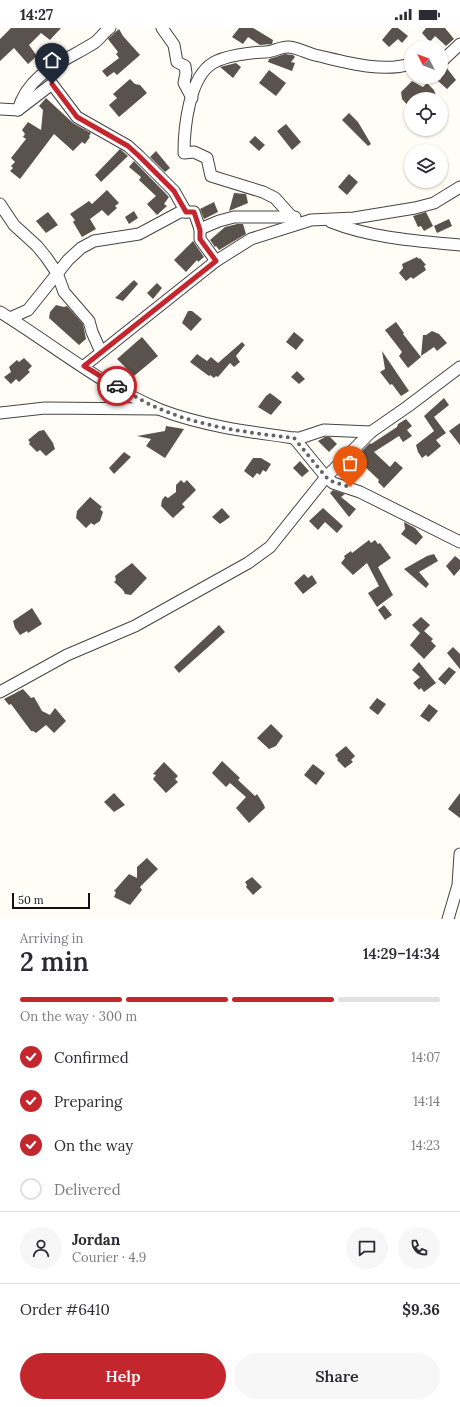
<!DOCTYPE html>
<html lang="en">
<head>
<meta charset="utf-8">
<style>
  :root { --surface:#fff; --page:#f7f7f7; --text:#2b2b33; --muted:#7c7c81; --line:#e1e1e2; --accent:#c4262e }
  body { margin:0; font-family:Lora,serif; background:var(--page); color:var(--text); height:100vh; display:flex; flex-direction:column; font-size:15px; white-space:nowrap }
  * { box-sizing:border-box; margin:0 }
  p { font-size:13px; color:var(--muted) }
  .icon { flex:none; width:22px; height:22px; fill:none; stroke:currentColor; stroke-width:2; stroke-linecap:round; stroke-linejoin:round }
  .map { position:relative; height:891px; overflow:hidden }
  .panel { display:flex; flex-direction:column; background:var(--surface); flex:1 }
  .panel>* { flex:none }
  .needle { width:26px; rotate:312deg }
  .controls { position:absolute; left:404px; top:12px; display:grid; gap:8px }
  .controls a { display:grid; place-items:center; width:44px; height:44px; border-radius:50%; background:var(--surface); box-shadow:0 1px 3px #0004; font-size:20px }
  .scale { position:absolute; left:12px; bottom:10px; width:78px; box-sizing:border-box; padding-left:4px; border:2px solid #111; border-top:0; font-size:11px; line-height:14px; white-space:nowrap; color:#111; -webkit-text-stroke:3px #fff; paint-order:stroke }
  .pin { position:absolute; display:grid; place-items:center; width:34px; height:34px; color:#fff; margin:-41px -17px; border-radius:50% 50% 50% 0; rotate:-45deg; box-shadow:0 0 4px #0007 }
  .pin .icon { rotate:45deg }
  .courier { position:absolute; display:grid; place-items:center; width:40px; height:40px; margin:-20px; border:3px solid #c4262e; border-radius:50%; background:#fff; color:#222; box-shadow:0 1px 5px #0007 }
  .summary em { font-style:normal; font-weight:600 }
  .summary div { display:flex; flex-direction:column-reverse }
  .summary { display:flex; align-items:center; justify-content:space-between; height:68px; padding:0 20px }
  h1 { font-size:26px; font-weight:600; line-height:30px }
  .bar { display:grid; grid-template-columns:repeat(4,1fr); gap:6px 4px; align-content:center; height:48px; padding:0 20px }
  .bar i { height:5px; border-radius:3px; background:var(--line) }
  .bar .current { background:var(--accent) }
  .bar p { grid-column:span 4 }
  .line { display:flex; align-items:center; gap:10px; padding:0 20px; border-top:1px solid var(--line) }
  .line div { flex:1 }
  .round { display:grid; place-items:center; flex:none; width:42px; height:42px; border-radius:21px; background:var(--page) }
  ol { padding:0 20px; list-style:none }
  li { display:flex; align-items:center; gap:12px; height:44px }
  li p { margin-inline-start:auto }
  li .icon { padding:4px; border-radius:50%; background:var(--accent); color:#fff; stroke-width:4 }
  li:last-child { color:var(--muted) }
  li i { width:22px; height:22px; border:2px solid var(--line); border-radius:50% }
  .action { display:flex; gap:8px; margin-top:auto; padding:8px 20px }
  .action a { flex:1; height:46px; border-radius:24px; background:var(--accent); color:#fff; font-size:16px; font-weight:600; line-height:46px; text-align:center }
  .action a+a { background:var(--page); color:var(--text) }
  .status { display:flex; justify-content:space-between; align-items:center; height:28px; padding:0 20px; background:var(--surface); direction:ltr }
  .status svg { height:11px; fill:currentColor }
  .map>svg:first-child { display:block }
</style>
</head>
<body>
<div class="status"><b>14:27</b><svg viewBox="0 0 49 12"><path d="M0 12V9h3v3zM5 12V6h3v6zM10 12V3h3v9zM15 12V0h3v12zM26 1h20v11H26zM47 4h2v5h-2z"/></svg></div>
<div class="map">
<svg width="460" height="891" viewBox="0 0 460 891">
  <rect width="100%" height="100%" fill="#fffdf5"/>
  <g fill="#5a524d">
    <polygon points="11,0 61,0 50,12 41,5 29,17 37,28 28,36 14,20 0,33 0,11"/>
    <polygon points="239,0 253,0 273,12 272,16 260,17 248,9 243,16 232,9"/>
    <polygon points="392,0 398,0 408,8 402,15 398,11 389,19 382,12"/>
    <polygon points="426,0 445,0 454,11 446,18 435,8 430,14 422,5"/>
    <polygon points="119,1 123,8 140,27 117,47 114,44 107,49 102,43 119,30 116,26 118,24 108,11"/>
    <polygon points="285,26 293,27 295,29 291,34 295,35 292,43 268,34 269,31"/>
    <polygon points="236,35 241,39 233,50 220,39"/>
    <polygon points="446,39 456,52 447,61 438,53 441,51 441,41"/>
    <polygon points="269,42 286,55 276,68 259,55"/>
    <polygon points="130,51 135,56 140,57 147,65 119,89 109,77 117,70 113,66"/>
    <polygon points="412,53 423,59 427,55 434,62 437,71 411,71 411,81 402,71 401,64"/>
    <polygon points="46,70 73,95 91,105 89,108 90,109 85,116 82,114 73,123 54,106 20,151 10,143 13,140 11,138 15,134 11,130 26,111 23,109 25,106 22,102 28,94 41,102 43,82 39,78"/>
    <polygon points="349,85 358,94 371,116 368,118 342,92"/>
    <polygon points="286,96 301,114 292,122 277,103"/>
    <polygon points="255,108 265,117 259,123 249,114"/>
    <polygon points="120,121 128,128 101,154 95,147"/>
    <polygon points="156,123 170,140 165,144 150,129"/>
    <polygon points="134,133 169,169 164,176 167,178 157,187 147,176 156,168 139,152 141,149 129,139"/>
    <polygon points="349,146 358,154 347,167 338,159"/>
    <polygon points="107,162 119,175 115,178 117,180 108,188 102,182 90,191 96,201 82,209 73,194 75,192 70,186 89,173 92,176"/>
    <polygon points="234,165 246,166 248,175 229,183"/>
    <polygon points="214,174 218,184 204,191 200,181"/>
    <polygon points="134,183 138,190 129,196 125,189"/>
    <polygon points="48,184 58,197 46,205 36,193"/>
    <polygon points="426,184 433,198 424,203 421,198 418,199 413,188"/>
    <polygon points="449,191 452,198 437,205 434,198"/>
    <polygon points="237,196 243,196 246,206 219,222 216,218 215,219 210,212 225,199"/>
    <polygon points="193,213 204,229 198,234 197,232 186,244 174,232"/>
    <polygon points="417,229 419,231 420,230 426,237 424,238 426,242 413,251 411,249 406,253 399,245 403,240 402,236"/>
    <polygon points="134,252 138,256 123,273 115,270"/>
    <polygon points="157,255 162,260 153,271 147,265"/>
    <polygon points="56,277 64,279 67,278 83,296 86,311 79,317 49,290 50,284"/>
    <polygon points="188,283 192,283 202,291 191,303 182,295"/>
    <polygon points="396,294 404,305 403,306 421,329 408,340 399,328 402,324 385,302"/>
    <polygon points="432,303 439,306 447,315 437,323 434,319 421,328 423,307 426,307"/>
    <polygon points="294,304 304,312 296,322 286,314"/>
    <polygon points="142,309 158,328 134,348 117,331"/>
    <polygon points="242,314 245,317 236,328 240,334 234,339 230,335 218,349 216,348 214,350 210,347 209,348 190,334 197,326 207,333 211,329 218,335"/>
    <polygon points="382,323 409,363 401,368 392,356 390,357 380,344 385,341"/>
    <polygon points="24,330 32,338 28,342 30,344 19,354 16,351 11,356 4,349 11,344 9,339 17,332 19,334"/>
    <polygon points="297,343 305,351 299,356 291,349"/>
    <polygon points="270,365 282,374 271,387 258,379 266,368"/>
    <polygon points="444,370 449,377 434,389 446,405 436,412 441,418 428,429 426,427 422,430 418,424 416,417 434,403 424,388"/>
    <polygon points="406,391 412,398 407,402 412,408 403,414 399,408 374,424 390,439 395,433 403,440 384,460 378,454 379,452 362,436 353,445 345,440 370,415 371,416 397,399 398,396"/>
    <polygon points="460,395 460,417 449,403"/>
    <polygon points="166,398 184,401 165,430 146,418 151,411 137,408 165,403"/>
    <polygon points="44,402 53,415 55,421 46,428 40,422 37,424 29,416 30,414 28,412 39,403"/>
    <polygon points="325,409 330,409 337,416 329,424 318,413"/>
    <polygon points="124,424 131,429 114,446 109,440"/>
    <polygon points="253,430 261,430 271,436 266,444 263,442 260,447 257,445 253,450 244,443"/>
    <polygon points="300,433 309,443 302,449 293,440"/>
    <polygon points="181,452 184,455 187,452 196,462 182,476 185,479 173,490 161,478 162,472 165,468 168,470 176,464 176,457"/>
    <polygon points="333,462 345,466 341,469 356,481 349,489 330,465"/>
    <polygon points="90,469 102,479 100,481 103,484 100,493 94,497 91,495 86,500 76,490 77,483"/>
    <polygon points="222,480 230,489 220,496 212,489"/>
    <polygon points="323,480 343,498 337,505 325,494 318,502 309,493"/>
    <polygon points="404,494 415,500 423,509 416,517 401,506 405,501"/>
    <polygon points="369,512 371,515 375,512 378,516 380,515 391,530 378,539 393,567 377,579 368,565 379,558 367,535 353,547 341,535 345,530 344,528 351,523 352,525"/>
    <polygon points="434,526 438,533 419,544 429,556 426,560 404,541 427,528"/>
    <polygon points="455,528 460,532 460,541 454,548 446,538"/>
    <polygon points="132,535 147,550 131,567 125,566 123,562 114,554 116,552 115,548"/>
    <polygon points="304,546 308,550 312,547 317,555 303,566 294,555"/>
    <polygon points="384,577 392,587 385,592 378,582"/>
    <polygon points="32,580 42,596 28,605 27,603 20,607 15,600 13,593"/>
    <polygon points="421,589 430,597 424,603 433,611 431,613 436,618 424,631 410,617 420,605 412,597"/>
    <polygon points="219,597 225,604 179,645 174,639"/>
    <polygon points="453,619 460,626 460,641 447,625"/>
    <polygon points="419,634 436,655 424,664 421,660 419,662 413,655 420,649 412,642"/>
    <polygon points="449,639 456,644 445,657 438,651"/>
    <polygon points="23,661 31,670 34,669 42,683 50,687 55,680 66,693 54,705 46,697 36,705 33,703 31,703 11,676 9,677 4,671"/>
    <polygon points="377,670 386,676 378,687 369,680"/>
    <polygon points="429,676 438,683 429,694 420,688"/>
    <polygon points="271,696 283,708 276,718 269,721 257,710"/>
    <polygon points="346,718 355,728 351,732 353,734 345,740 337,732 338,731 335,727"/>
    <polygon points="222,733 240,750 238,752 255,768 257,766 264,777 265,780 249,795 236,780 246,769 230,755 226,759 212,745"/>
    <polygon points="164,734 178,748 175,751 178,754 166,765 153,751 156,747 153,746"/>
    <polygon points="313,736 325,745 316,757 304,747"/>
    <polygon points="114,765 125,777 114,784 104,774"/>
    <polygon points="460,765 460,790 448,781"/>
    <polygon points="147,830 158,841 140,859 142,862 130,877 114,869 116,864 114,863 129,846 137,850 137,839"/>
    <polygon points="252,849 262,859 253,867 246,859 247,857 245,854"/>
  </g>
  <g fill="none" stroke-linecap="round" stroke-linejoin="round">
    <defs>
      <g id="street">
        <polyline points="162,0 174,17 177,34 185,38 186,45 184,55 192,70"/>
        <polyline points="441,34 460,16"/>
        <polyline points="0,81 18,82 52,56 77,89 128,118 139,128 174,163 186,184"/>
        <path d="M18 82C29 44 64 34 94 15 100 11 104 4 110 0"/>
        <polyline points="0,176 14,197 37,218 46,229 57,245 64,264 89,293 92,304 101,324"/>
        <path d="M292 189 275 170 263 164 211 148 207 130 194 124 184 125C184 100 189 49 213 35 224 28 252 24 266 24 273 24 282 18 289 19 298 20 307 25 315 27 345 34 381 45 411 36"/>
        <path d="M331 194C371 210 417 213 460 217"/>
        <polyline points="200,201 219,193 234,189 295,189"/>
        <path d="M0 284C52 316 104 359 161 382 203 398 250 404 294 410H300L324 402 371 404"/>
        <polyline points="10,290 28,282 68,232 81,220 94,213 139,206 180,184 194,184 200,201 200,211 216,233"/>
        <polyline points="84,338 216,233 251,211 311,192 354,190 415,180 434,175 460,159"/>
        <polyline points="0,385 45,380 157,381"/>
        <polyline points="294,410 326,449 333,455 360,464 460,514"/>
        <polyline points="0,664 67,627 135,598 248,535 270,519 326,449 371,404 407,379 460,339"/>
        <polyline points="448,891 458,857 460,826"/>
      </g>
    </defs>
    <use href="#street" stroke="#444" stroke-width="13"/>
    <use href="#street" stroke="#fff" stroke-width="11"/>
  </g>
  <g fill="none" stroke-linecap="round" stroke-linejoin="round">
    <path stroke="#646461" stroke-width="4" stroke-dasharray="0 7.2" d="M117 358C131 366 145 375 160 381 202 399 250 405 294 410L326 449 333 454 350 459"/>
    <polyline stroke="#c4262e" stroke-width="5" points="52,56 77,89 128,118 139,128 174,163 186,184 194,184 200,202 200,211 216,233 84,338 117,358"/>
  </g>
</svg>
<div class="controls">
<a><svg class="needle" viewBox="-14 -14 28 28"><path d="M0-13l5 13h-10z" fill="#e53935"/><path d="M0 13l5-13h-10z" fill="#7c7c81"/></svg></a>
<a><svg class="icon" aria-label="locate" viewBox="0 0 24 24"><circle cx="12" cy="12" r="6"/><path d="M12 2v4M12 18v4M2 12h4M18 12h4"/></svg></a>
<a><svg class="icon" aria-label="layers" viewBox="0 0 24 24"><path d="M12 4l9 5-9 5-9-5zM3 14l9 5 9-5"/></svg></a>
</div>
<div class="scale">50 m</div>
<div class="pin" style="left:350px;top:459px;background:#ea580c"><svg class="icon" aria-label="bag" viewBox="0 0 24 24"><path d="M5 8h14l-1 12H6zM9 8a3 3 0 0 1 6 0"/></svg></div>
<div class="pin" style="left:52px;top:56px;background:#1f2937"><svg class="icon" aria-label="home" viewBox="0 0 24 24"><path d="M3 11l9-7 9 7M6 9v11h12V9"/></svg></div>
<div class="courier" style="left:117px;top:358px"><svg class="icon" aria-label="car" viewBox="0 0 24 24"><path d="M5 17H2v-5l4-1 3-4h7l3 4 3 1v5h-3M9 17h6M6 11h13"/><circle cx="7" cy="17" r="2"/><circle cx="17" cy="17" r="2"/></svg></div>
</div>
<section class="panel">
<div class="summary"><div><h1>2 min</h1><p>Arriving in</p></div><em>14:29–14:34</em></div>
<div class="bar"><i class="current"></i><i class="current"></i><i class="current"></i><i></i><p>On the way · 300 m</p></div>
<ol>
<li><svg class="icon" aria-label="check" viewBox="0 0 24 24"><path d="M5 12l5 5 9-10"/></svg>Confirmed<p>14:07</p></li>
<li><svg class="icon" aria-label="check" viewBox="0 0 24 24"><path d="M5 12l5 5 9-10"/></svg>Preparing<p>14:14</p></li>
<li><svg class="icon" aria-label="check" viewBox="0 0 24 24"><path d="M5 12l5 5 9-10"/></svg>On the way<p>14:23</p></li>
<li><i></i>Delivered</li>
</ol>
<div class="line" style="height:72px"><a class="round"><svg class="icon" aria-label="person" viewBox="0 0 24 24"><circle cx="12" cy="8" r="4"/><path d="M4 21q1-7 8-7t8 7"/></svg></a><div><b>Jordan</b><p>Courier · 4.9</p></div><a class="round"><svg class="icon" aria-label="chat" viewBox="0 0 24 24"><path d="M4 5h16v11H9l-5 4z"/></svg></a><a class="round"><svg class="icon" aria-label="phone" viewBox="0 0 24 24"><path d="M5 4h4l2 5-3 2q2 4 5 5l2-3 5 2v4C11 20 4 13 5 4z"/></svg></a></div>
<div class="line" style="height:52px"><div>Order #6410</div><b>$9.36</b></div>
<div class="action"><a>Help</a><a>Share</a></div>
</section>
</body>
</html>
